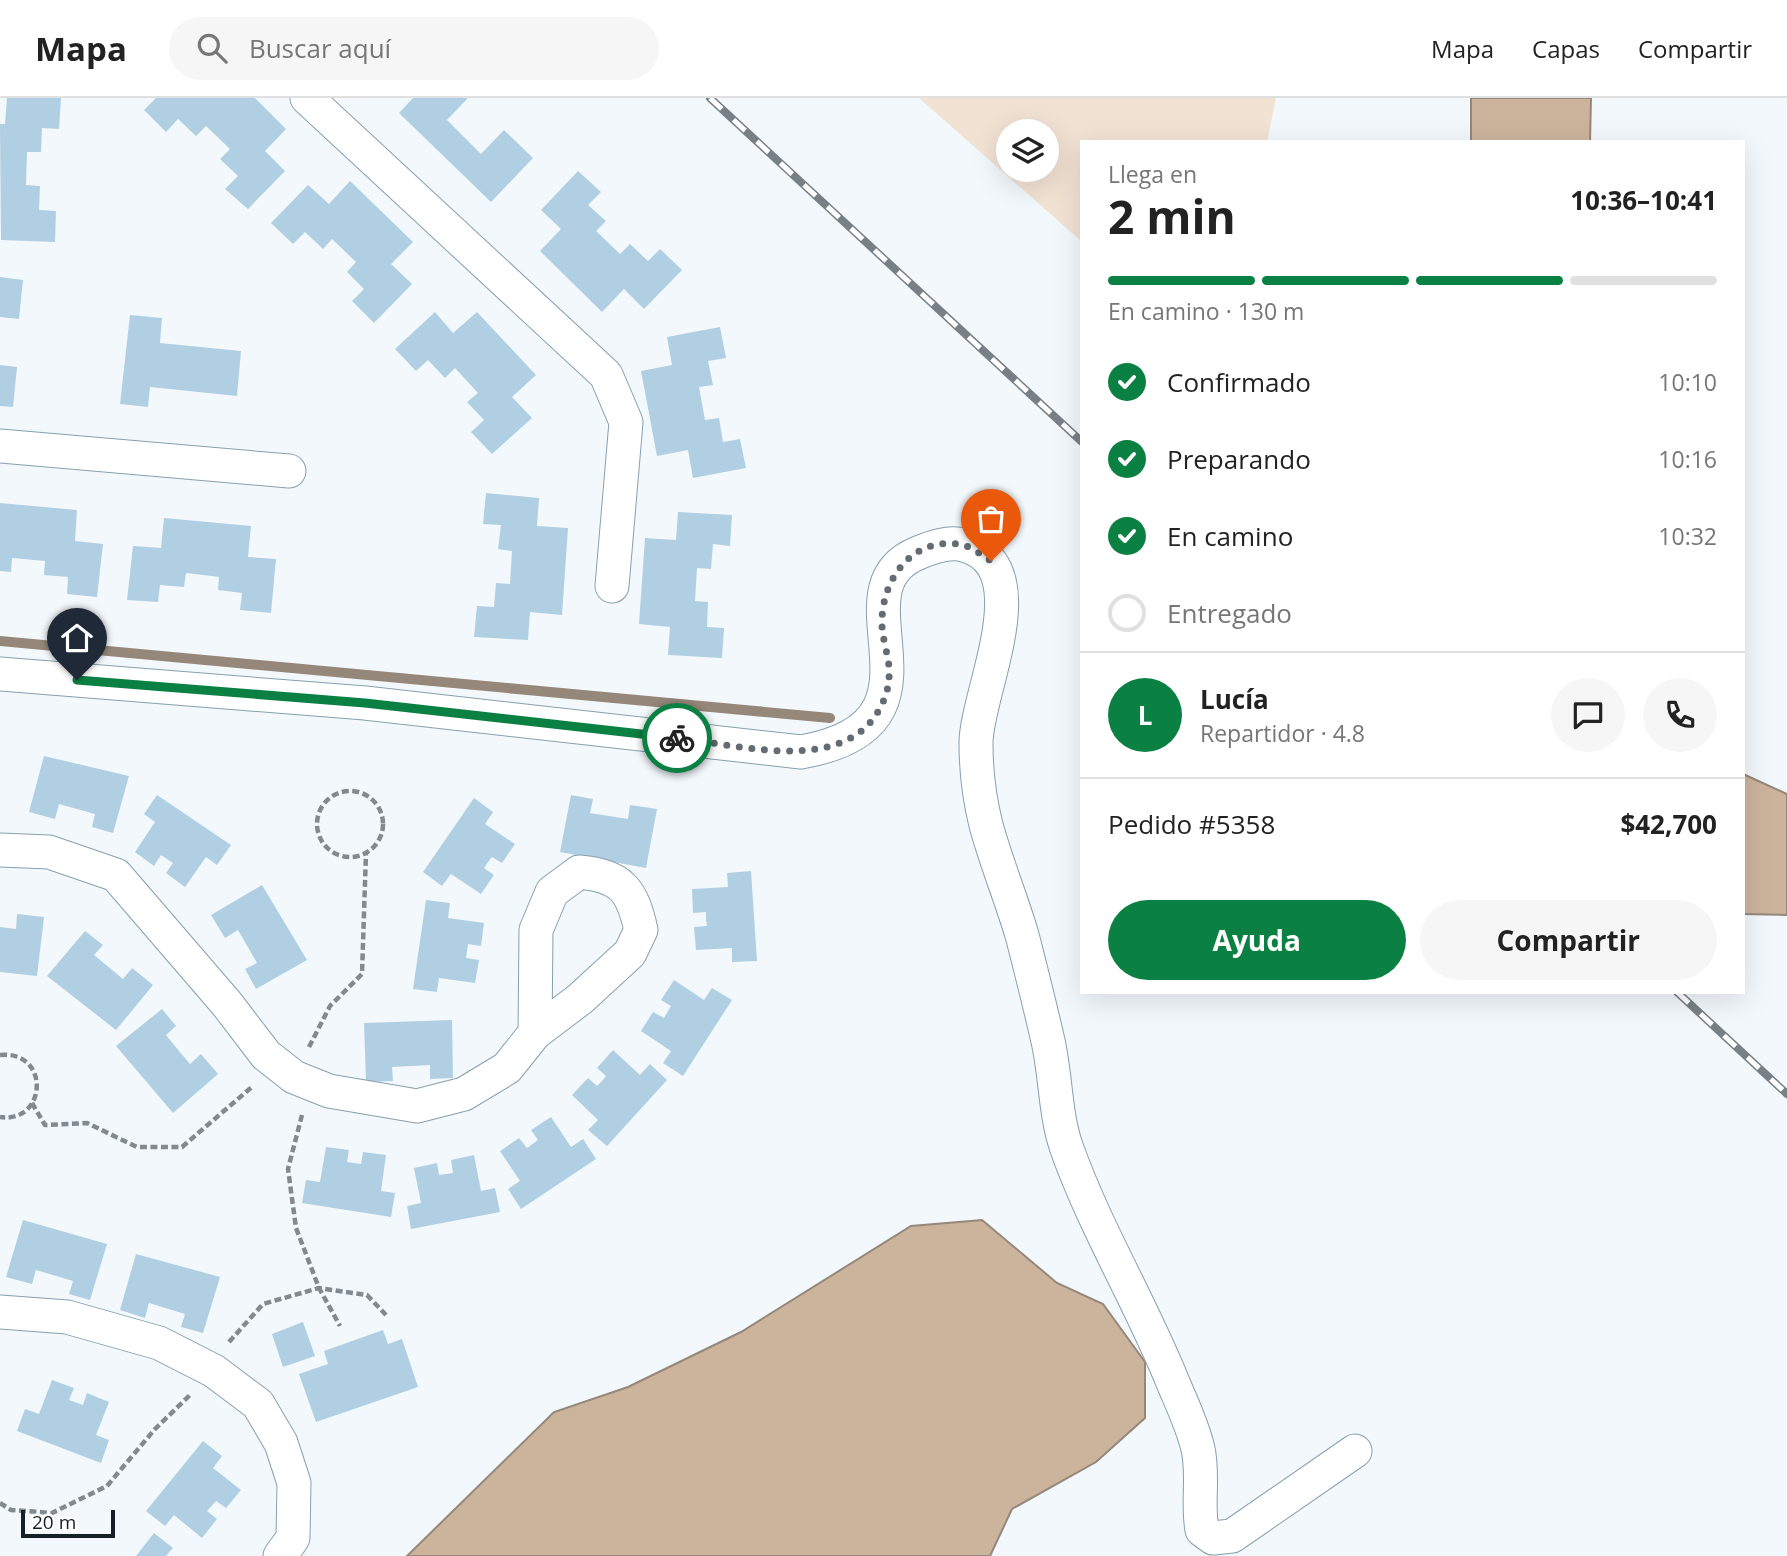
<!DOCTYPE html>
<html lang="es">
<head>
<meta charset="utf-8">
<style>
  :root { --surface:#fff; --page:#f6f6f6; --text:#222; --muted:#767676; --line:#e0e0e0; --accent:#0b8043 }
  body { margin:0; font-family:"Open Sans",sans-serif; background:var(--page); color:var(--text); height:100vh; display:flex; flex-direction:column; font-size:26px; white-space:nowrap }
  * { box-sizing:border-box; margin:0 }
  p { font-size:23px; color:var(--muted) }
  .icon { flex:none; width:38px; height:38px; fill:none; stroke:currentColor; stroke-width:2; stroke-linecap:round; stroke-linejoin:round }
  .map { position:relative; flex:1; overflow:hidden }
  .details { position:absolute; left:1080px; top:42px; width:665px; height:854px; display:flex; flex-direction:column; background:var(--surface); border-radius:0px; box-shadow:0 7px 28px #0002 }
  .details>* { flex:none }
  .controls { position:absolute; left:996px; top:21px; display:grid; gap:14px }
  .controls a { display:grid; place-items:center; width:63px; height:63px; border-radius:50%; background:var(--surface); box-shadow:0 7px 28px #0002; font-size:35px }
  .scale { position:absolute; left:21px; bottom:18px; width:94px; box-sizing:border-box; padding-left:7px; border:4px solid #162027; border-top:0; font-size:19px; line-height:24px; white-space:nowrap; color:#162027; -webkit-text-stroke:5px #fff; paint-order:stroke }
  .pin { position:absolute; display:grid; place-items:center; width:60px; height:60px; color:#fff; margin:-72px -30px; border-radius:50% 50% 50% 0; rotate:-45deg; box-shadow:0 0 7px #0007 }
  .pin .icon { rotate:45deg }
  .courier { position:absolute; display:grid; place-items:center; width:70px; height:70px; margin:-35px; border:5px solid #0b8043; border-radius:50%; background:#fff; color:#222; box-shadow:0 2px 9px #0007 }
  .head em { font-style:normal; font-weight:700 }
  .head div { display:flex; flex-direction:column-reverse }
  .head { display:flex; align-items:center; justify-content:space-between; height:119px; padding:0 28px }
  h1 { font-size:46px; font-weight:700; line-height:52px }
  .bar { display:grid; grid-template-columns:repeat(4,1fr); gap:10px 7px; align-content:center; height:84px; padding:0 28px }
  .bar i { height:9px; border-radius:5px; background:var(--line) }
  .bar .selected { background:var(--accent) }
  .bar p { grid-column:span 4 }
  .line { display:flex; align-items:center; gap:18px; padding:0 28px; border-top:2px solid var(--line) }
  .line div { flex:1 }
  .round { display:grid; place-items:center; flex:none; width:74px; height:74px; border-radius:37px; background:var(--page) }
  ol { padding:0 28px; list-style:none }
  li { display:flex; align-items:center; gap:21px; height:77px }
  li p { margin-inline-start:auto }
  li .icon { padding:7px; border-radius:50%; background:var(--accent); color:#fff; stroke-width:4 }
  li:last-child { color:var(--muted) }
  li i { width:38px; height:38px; border:4px solid var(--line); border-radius:50% }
  .button { display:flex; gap:14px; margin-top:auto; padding:14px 28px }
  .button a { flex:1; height:80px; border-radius:42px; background:var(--accent); color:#fff; font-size:28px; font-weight:700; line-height:80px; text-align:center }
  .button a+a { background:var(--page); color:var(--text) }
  header { display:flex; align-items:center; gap:42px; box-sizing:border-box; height:98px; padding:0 35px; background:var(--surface); border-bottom:2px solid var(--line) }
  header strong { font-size:33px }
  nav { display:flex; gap:38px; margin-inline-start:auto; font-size:24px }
  .search { width:490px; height:63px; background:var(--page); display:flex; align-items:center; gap:18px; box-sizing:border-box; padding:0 24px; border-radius:38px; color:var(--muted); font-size:26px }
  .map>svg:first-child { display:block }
</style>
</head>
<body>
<header>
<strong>Mapa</strong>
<div class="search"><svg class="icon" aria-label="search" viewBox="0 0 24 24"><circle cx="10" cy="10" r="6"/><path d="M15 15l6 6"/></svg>Buscar aquí</div>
<nav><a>Mapa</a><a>Capas</a><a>Compartir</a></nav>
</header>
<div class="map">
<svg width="1787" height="1458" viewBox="0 0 1787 1458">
  <rect width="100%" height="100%" fill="#f3f8fc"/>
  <path fill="#f2e2d4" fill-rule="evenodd" d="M919 0H1276L1267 44H1082L1081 143ZM1008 33H1046V72H1008Z"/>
  <g fill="#ccb39c" stroke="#958779" stroke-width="2">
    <polygon points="1471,0 1591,0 1590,44 1471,44"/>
    <polygon points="1743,676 1787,696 1787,817 1743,816"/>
    <polygon points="982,1122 1057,1185 1103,1206 1145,1264 1145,1320 1096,1364 1012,1411 990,1458 407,1458 554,1314 628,1289 741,1234 911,1128"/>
  </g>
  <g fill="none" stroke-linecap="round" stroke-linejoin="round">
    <polyline stroke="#958779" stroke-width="10" points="0,543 830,620"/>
  </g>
  <g fill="#b1cfe3">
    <polygon points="7,0 61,0 59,31 42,30 41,54 27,54 26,87 40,88 39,112 56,113 55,144 1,142 0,26 5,26"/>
    <polygon points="156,0 255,0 286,31 265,53 285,73 248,111 225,91 238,78 220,61 230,51 206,28 196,38 178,21 166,34 144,12"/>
    <polygon points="413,0 468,0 447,22 481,56 504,32 533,60 491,104 399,15"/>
    <polygon points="578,73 601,94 588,107 606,123 596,133 620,156 630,146 648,163 660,151 682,172 644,211 624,191 602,214 540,153 561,131 541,112"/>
    <polygon points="350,83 413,144 391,166 412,186 374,225 352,203 364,191 347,174 356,164 332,141 323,151 305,134 293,146 271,125 308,87 329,106"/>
    <polygon points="0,179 23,182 19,221 0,219"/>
    <polygon points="435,214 453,235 477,214 536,277 512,299 532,320 492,356 471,334 484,322 467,304 478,295 455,270 445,280 428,262 416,273 395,251"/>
    <polygon points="130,217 162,220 160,245 241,253 237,298 150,289 148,309 120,306"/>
    <polygon points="720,229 726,260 708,263 713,287 699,289 705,322 719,320 723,344 740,341 746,370 693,380 688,352 657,358 641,273 672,267 667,239"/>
    <polygon points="0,267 17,269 13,309 0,308"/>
    <polygon points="486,395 539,400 537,428 568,430 562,517 530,514 528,542 474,539 477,508 494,509 496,485 510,486 511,469 512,453 498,451 501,427 483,426"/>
    <polygon points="0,405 77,412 75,443 103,446 97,499 67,496 68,479 44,477 45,463 12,460 11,474 0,473"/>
    <polygon points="678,414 732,417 730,448 713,446 711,471 697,470 695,503 708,504 707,529 724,530 722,560 668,557 670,529 639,526 645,440 676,442"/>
    <polygon points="164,420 251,428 248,459 276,461 271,515 240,512 242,495 218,492 219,479 203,477 186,475 184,489 160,487 158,504 127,502 133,448 161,450"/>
    <polygon points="44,658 129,678 113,735 92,729 95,716 59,706 55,721 29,714"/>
    <polygon points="157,697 231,747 217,767 206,759 185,789 166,775 173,765 161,757 154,768 135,754 155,724 144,716"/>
    <polygon points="571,697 593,701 590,715 628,721 630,707 657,711 646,770 560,754"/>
    <polygon points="474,700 493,714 485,726 515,746 502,765 492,759 488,764 484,770 494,777 481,796 451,776 442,788 423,774"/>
    <polygon points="751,773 757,863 732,864 732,850 696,852 694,829 707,828 706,821 706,814 693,815 692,791 728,789 727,775"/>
    <polygon points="262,787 307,862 256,891 245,871 257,865 238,832 225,840 211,817"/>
    <polygon points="426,802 450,805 448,820 484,825 481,848 468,846 466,860 479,862 475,885 439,880 437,894 413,891"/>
    <polygon points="17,816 44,819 37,878 0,874 0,829 16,831"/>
    <polygon points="85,833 103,847 94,857 123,881 132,870 153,887 116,932 47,878"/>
    <polygon points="674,882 704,902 712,890 732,902 683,978 663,965 671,953 641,933 653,914 664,920 671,908 661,902"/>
    <polygon points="162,911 176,928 166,937 179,953 190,966 201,956 218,976 173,1015 116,948"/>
    <polygon points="452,922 453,980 430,981 430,967 392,969 393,983 366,984 364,925"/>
    <polygon points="613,952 640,977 650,966 667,982 607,1048 588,1032 598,1022 572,997 588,980 597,988 602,983 606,978 597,970"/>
    <polygon points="551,1019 571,1049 583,1041 596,1061 521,1111 508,1091 520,1083 500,1053 519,1040 527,1050 538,1042 531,1032"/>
    <polygon points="326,1049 349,1052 347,1064 361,1066 363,1054 386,1057 381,1093 395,1095 391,1119 302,1105 306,1082 320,1084"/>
    <polygon points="474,1057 481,1093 495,1090 500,1114 411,1131 407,1108 421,1105 414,1070 437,1065 439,1077 453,1075 451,1062"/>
    <polygon points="23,1122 107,1146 90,1202 69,1196 73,1183 36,1172 32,1186 6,1179"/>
    <polygon points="136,1156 220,1179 203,1235 181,1229 185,1216 149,1205 145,1220 120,1212"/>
    <polygon points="303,1224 315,1258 283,1269 272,1236"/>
    <polygon points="383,1232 388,1246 402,1241 418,1289 316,1324 299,1276 328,1266 324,1253"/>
    <polygon points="52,1282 74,1290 69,1302 83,1307 87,1295 109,1304 96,1337 109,1342 101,1365 17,1333 25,1311 39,1316"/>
    <polygon points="203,1343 222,1358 213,1370 241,1392 226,1410 216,1403 207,1413 217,1421 202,1440 174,1417 165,1428 146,1413"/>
    <polygon points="154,1435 173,1450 166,1458 136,1458"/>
  </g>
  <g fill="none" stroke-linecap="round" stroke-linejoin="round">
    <defs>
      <g id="minor">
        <polyline points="307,0 606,277 626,324 612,488"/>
        <polyline points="0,348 289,373"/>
        <path d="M0 576 365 605 801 654C964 626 827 492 918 455 932 449 949 443 964 447 1041 468 976 595 976 645 976 671 980 703 986 727 996 764 1011 800 1022 837 1031 872 1040 908 1048 943 1056 978 1055 1018 1067 1051 1096 1132 1142 1207 1174 1287 1183 1308 1193 1329 1198 1351 1204 1377 1197 1406 1202 1432L1213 1440 1232 1438 1355 1353"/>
        <path d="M0 752 49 754 116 777 227 906 266 957 294 979 329 993 417 1008 464 996 507 970 535 935 580 901 630 855 641 832C632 792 622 778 579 774L552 794 536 832 535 935"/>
        <polyline points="0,1214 67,1219 159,1245 214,1273 258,1306 281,1345 294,1385 293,1440 280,1458"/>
      </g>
    </defs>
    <use href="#minor" stroke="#85a0b1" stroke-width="35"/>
    <g stroke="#828a8f" stroke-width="4.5" stroke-dasharray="7 3.5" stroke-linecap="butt">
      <circle cx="350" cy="726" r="33"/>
      <polyline points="309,949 330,908 362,876 366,755"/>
      <path d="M0 957C51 952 47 1026 0 1019"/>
      <polyline points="32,1005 45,1027 87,1025 137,1049 182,1049 253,988"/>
      <polyline points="302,1017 288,1071 296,1130 319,1190 340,1228"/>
      <polyline points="229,1244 263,1206 319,1190 367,1197 386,1217"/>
      <polyline points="0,1405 11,1412 52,1415 107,1388 155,1331 191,1296"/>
    </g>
    <use href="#minor" stroke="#fff" stroke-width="33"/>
    <defs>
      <g id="rail">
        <polyline points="710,0 1082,344"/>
        <polyline points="1677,894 1787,996"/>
      </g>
    </defs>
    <use href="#rail" stroke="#788086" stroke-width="8"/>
    <use href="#rail" stroke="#fff" stroke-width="5" stroke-dasharray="16" stroke-linecap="butt"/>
  </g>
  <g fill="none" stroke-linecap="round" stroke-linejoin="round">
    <path stroke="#636c72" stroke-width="7" stroke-dasharray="0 12.6" d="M677 640C731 646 814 669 860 634 876 622 888 600 889 580 891 561 881 541 882 522 883 478 915 437 963 447 972 449 983 458 991 463"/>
    <polyline stroke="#0b8043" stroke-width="9" points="77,582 365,605 677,640"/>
  </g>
</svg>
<div class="controls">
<a><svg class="icon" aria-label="layers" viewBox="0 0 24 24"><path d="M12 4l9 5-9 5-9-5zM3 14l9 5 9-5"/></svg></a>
</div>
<div class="scale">20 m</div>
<div class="pin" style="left:991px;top:463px;background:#ea580c"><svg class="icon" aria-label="bag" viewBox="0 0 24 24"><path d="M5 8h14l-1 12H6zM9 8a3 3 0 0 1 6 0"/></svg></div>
<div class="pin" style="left:77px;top:582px;background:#1f2937"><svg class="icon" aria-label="home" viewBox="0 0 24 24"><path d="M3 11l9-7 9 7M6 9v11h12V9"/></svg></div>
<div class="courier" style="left:677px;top:640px"><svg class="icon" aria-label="bike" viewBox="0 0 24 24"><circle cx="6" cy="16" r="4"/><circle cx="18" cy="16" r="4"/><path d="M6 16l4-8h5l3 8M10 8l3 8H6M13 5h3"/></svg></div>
<section class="details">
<div class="head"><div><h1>2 min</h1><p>Llega en</p></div><em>10:36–10:41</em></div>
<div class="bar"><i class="selected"></i><i class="selected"></i><i class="selected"></i><i></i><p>En camino · 130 m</p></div>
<ol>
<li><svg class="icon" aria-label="check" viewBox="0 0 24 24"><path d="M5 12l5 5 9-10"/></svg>Confirmado<p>10:10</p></li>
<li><svg class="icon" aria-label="check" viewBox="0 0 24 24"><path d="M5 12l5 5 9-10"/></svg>Preparando<p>10:16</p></li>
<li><svg class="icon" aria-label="check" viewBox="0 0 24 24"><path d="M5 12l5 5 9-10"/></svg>En camino<p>10:32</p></li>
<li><i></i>Entregado</li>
</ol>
<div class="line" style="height:126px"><b class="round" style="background:var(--accent);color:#fff">L</b><div><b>Lucía</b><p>Repartidor · 4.8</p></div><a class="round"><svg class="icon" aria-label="chat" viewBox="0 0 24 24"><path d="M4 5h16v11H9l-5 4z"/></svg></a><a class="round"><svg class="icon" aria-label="phone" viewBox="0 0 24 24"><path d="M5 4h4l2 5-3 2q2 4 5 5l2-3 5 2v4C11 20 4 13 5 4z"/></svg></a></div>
<div class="line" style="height:91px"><div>Pedido #5358</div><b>$42,700</b></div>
<div class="button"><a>Ayuda</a><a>Compartir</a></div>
</section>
</div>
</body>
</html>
